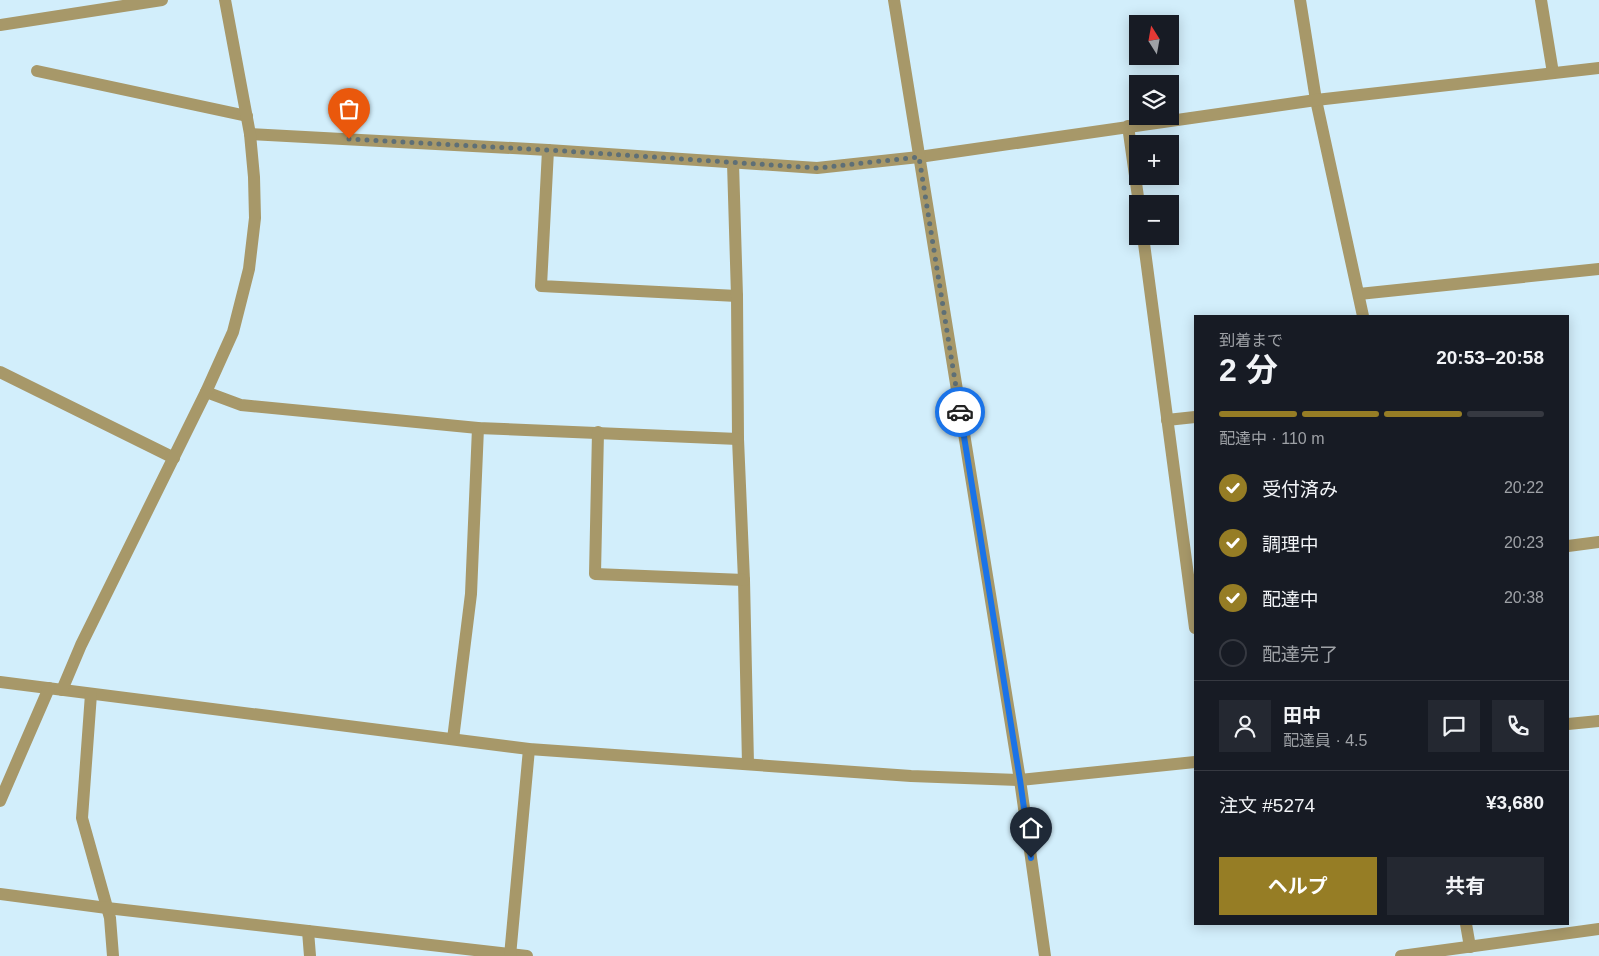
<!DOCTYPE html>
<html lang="ja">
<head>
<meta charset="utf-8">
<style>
  :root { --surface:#171b24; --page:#242831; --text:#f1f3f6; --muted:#9ea1a6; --line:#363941; --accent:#967d25 }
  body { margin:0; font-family:Helvetica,"Noto Sans JP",sans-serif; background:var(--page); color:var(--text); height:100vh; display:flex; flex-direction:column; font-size:19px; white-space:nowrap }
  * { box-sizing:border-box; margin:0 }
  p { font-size:16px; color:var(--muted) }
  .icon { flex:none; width:28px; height:28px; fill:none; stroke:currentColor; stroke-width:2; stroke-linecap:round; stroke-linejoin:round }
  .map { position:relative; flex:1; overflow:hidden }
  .side { position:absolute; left:1194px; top:315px; width:375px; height:610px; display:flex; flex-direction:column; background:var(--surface); border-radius:0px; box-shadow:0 2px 12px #0003 }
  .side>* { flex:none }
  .needle { width:32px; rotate:349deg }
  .fabs { position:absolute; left:1129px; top:15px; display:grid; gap:10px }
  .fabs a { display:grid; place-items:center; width:50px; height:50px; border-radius:0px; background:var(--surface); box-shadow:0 2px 12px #0003; font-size:25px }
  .pin { position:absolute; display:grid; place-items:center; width:42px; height:42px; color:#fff; margin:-51px -21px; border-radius:50% 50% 50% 0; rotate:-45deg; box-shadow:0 0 5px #0007 }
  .pin .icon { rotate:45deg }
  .courier { position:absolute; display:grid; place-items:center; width:50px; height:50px; margin:-25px; border:4px solid #1a73e8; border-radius:50%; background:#fff; color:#222; box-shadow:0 1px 6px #0007 }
  .overview em { font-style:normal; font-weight:700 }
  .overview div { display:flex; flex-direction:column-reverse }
  .overview { display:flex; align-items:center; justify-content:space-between; height:85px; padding:0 25px }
  h1 { font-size:32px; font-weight:700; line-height:38px }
  .bar { display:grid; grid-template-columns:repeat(4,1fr); gap:8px 5px; align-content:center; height:60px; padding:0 25px }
  .bar i { height:6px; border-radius:4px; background:var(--line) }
  .bar .on { background:var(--accent) }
  .bar p { grid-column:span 4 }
  .line { display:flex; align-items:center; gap:12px; padding:0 25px; border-top:1px solid var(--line) }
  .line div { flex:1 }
  .round { display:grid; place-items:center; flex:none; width:52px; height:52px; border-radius:0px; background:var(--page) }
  ol { padding:0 25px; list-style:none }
  li { display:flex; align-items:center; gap:15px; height:55px }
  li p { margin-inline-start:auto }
  li .icon { padding:5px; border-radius:50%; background:var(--accent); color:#fff; stroke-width:4 }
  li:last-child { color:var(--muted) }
  li i { width:28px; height:28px; border:2px solid var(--line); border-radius:50% }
  .primary-button { display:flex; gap:10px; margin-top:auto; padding:10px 25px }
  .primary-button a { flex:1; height:58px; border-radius:0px; background:var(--accent); color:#fff; font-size:20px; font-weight:700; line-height:58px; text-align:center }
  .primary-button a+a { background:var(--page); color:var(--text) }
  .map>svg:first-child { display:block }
</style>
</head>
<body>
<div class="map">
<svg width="1599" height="956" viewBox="0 0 1599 956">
  <rect width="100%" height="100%" fill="#d2eefb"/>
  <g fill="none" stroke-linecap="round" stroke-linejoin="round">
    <g stroke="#a79869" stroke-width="12">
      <polyline points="1167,420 1195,417"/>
      <polyline points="1568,546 1599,542"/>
    </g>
    <g stroke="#a79869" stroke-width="12">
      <polyline points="1300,0 1316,100 1363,316"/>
      <polyline points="1541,0 1553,73"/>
      <polyline points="37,71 247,116"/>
      <polyline points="1128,126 1139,204"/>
      <polyline points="250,134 548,150 817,168 919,157 1316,100 1599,68"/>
      <polyline points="548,150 541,286 737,296"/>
      <polyline points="733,163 737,296 738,439 744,580 748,764"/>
      <polyline points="1143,236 1195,628"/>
      <polyline points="1359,294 1599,269"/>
      <polyline points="0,372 174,458"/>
      <polyline points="206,392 241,405 478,428 738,439"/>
      <polyline points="598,432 595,574 744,580"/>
      <polyline points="0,682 529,749 911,776 1020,780 1195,762"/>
      <polyline points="91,694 82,818 110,918 113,956"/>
      <polyline points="1568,724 1599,721"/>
      <polyline points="453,739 471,594 478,428"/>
      <polyline points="0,894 107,908 527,956"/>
      <polyline points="1466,924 1470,947"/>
      <polyline points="308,931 310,956"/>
      <polyline points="510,956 529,749"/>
      <polyline points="1401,956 1599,929"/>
    </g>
    <g stroke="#a79869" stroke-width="12">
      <polyline points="894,0 1020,780 1045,956"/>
      <polyline points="0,25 162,0"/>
      <polyline points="62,690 81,645 206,392 233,332 249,269 255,218 254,177 250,134 225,0"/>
      <polyline points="0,801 49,688"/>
    </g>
  </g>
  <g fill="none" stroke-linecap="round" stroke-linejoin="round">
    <polyline stroke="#5e6f76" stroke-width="5" stroke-dasharray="0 9" points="349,139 548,150 817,168 919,157 960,412"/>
    <polyline stroke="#1a73e8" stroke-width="6" points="960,412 1020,780 1031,858"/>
  </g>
</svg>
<div class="fabs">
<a><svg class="needle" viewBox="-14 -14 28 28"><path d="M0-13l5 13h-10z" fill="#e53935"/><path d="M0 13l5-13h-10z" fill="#9ea1a6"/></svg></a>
<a><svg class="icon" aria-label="layers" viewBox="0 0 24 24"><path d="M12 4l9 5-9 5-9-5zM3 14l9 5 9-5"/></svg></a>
<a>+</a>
<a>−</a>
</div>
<div class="pin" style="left:349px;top:139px;background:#ea580c"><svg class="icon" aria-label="bag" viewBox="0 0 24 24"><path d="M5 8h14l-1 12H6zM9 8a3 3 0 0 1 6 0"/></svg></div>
<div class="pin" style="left:1031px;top:858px;background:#1f2937"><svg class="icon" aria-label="home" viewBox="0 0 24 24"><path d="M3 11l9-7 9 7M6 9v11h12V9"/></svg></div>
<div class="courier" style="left:960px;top:412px"><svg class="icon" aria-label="car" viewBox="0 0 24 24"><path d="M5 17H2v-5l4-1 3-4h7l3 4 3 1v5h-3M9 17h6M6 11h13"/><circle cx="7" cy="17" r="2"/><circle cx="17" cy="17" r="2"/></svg></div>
<section class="side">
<div class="overview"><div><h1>2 分</h1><p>到着まで</p></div><em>20:53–20:58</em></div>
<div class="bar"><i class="on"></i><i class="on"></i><i class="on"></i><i></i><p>配達中 · 110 m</p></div>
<ol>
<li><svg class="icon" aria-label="check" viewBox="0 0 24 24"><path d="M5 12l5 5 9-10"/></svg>受付済み<p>20:22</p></li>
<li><svg class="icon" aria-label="check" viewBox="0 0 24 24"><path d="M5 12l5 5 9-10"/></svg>調理中<p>20:23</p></li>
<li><svg class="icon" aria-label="check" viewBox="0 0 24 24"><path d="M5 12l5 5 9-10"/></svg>配達中<p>20:38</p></li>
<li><i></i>配達完了</li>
</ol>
<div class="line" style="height:90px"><a class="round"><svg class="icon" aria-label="person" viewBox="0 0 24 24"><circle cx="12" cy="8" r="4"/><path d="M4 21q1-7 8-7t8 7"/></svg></a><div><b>田中</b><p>配達員 · 4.5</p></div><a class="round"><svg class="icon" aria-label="chat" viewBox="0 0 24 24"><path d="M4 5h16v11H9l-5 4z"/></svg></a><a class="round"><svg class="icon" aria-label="phone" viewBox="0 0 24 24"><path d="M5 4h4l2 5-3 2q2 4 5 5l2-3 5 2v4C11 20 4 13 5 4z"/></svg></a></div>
<div class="line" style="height:65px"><div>注文 #5274</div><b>¥3,680</b></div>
<div class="primary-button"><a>ヘルプ</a><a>共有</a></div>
</section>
</div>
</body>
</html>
